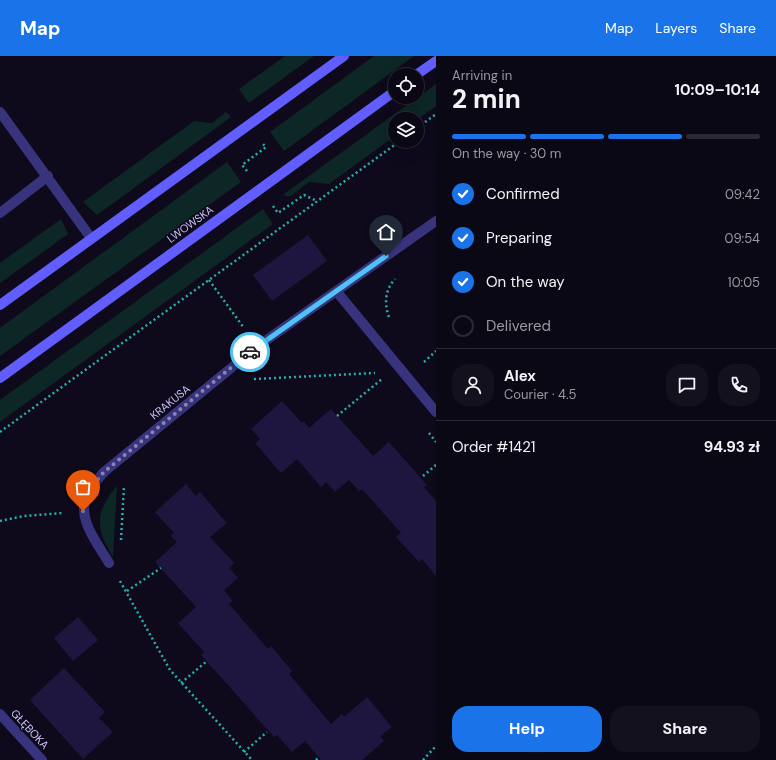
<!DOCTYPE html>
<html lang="en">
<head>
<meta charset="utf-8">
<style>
  :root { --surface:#0a0815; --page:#13111e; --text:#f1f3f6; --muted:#999aa0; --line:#2a2934; --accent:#1a73e8 }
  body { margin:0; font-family:"DM Sans",sans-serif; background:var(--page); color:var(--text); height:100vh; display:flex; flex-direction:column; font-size:15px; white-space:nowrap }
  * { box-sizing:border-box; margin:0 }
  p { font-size:13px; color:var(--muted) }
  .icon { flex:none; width:22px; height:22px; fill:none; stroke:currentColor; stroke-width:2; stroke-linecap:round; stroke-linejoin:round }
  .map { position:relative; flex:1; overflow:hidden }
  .drawer { display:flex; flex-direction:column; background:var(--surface); width:340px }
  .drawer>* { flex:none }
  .tools { position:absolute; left:388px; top:12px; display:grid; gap:8px }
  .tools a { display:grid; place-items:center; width:36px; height:36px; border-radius:50%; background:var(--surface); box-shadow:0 4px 16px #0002,0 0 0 1px var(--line); font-size:20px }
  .pin { position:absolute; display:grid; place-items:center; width:34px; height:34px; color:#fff; margin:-41px -17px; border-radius:50% 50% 50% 0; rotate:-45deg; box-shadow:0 0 4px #0007 }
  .pin .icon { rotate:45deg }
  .courier { position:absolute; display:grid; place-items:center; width:40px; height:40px; margin:-20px; border:3px solid #4fc3f7; border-radius:50%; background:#fff; color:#222; box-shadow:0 1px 5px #0007 }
  .head em { font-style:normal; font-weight:700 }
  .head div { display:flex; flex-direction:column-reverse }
  .head { display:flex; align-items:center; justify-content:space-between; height:68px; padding:0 16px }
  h1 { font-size:26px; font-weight:700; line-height:30px }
  .bar { display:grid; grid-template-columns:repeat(4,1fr); gap:6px 4px; align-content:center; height:48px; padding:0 16px }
  .bar i { height:5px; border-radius:3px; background:var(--line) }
  .bar .on { background:var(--accent) }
  .bar p { grid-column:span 4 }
  .line { display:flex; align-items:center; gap:10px; padding:0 16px; border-top:1px solid var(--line) }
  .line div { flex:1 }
  .round { display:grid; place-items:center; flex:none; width:42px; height:42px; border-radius:16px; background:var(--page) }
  ol { padding:0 16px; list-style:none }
  li { display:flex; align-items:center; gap:12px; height:44px }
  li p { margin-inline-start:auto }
  li .icon { padding:4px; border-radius:50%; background:var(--accent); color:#fff; stroke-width:4 }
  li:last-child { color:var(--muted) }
  li i { width:22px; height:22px; border:2px solid var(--line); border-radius:50% }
  .primary-button { display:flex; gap:8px; margin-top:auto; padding:8px 16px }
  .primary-button a { flex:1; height:46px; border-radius:16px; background:var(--accent); color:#fff; font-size:16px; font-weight:700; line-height:46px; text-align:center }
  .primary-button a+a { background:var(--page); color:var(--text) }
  header { display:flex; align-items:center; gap:24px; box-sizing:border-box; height:56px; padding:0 20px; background:var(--accent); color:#fff }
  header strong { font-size:19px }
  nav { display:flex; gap:22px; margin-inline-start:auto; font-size:14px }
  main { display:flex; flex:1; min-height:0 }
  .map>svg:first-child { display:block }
</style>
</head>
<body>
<header>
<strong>Map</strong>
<nav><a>Map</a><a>Layers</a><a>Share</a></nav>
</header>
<main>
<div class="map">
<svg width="436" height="704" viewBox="0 0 436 704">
  <rect width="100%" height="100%" fill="#0e0a1c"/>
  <g fill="#0d2626">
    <polygon points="285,0 314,0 249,47 239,33"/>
    <polygon points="374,0 414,0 284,95 270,76"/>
    <polygon points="436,28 436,50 417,64 395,63 395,80 329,128 309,126 291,140 285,140 284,138"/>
    <polygon points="226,56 231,61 97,159 83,146 194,65 212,67"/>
    <polygon points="227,106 241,126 0,300 0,272"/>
    <polygon points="263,153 273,168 0,366 0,344"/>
    <polygon points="61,163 68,178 0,227 0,207"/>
    <path d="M117 430 113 501C95 473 95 455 117 430Z"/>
  </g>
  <g fill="#1e163e">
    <polygon points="308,179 327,205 272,245 253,219"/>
    <polygon points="282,345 302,367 304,365 309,372 331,353 373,400 389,386 427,429 424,431 436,445 436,520 422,503 419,506 396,481 401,477 362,433 359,435 349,424 335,436 326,426 321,431 297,403 281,417 255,387 260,383 251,373"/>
    <polygon points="186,428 196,440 200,436 227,467 210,481 234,507 229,512 238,522 224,534 233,545 229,548 268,593 271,590 292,615 289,618 331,668 342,658 344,661 367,641 392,671 380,680 384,685 362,704 321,704 305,685 292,696 277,679 274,681 227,628 201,599 204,596 178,567 196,551 155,506 177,486 171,480 174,477 155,456"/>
    <polygon points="78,561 98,584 73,605 54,582"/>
    <polygon points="64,612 105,656 99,662 113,676 83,703 30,644"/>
  </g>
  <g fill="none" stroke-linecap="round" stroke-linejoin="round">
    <g stroke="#28b0aa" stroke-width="2.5" stroke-dasharray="2 3" stroke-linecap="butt">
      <polyline points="417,72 436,58"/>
      <polyline points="247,115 242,109 266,91 262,87"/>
      <polyline points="273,150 278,157 304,139 317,145"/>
      <polyline points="209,224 244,272"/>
      <path d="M389 261C384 247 385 234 395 223"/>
      <polyline points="424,306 436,295"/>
      <polyline points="254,323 375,317"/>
      <polyline points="337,360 382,323"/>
      <polyline points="0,376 400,85"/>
      <polyline points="429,377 436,386"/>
      <polyline points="423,420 436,409"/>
      <polyline points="0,465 24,460 63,457"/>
      <polyline points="121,484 124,430"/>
      <polyline points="120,525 170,614 252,704"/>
      <polyline points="127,535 161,512"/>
      <polyline points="181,627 207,605"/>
      <polyline points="244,696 267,676"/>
      <polyline points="316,704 319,701"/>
      <polyline points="423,704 436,690"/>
    </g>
    <g stroke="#37347d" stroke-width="10">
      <polyline points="0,56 91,182"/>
      <polyline points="0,157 48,120"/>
    </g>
    <g stroke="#37347d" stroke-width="10">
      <polyline points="337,236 436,356"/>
      <path d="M109 507C96 485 73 459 90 433 94 427 99 422 104 416L258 290 436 165"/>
      <polyline points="0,658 42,704"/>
    </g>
    <g stroke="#625dff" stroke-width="10">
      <polyline points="416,19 436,5"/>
      <polyline points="0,249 344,0"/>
      <polyline points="0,322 395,35"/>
    </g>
  </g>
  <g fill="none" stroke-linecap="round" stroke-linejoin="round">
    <polyline stroke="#8a84b0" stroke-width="4" stroke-dasharray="0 7.2" points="83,455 89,434 104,416 250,296"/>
    <polyline stroke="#4fc3f7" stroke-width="5" points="250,296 386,200"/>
  </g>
  <g text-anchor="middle" stroke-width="3.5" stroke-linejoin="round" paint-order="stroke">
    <g font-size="11" fill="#cdc6ff" stroke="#0e0a1c">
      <text transform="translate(190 168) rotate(-36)" y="4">LWOWSKA</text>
      <text transform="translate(170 346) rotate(-39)" y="4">KRAKUSA</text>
      <text transform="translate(30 673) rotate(47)" y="4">GŁĘBOKA</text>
    </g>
  </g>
</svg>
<div class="tools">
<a><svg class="icon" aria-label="locate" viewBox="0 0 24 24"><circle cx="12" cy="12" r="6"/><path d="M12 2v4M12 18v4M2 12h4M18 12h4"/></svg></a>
<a><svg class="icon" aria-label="layers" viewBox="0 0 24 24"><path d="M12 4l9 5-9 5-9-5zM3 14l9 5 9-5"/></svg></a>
</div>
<div class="pin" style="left:83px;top:455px;background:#ea580c"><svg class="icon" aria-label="bag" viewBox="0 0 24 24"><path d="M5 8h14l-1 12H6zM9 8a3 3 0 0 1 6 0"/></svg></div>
<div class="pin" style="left:386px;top:200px;background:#1f2937"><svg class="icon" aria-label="home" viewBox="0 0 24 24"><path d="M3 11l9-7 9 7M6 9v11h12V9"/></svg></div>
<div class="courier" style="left:250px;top:296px"><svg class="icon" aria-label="car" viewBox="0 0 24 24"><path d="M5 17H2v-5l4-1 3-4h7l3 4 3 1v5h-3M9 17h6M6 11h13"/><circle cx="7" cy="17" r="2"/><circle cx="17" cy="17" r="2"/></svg></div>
</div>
<section class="drawer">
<div class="head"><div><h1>2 min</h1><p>Arriving in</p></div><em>10:09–10:14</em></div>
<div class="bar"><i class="on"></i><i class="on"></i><i class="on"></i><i></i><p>On the way · 30 m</p></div>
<ol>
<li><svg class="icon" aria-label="check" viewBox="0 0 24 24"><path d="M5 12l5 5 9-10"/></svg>Confirmed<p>09:42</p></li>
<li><svg class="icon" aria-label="check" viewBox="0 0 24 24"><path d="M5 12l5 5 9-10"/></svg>Preparing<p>09:54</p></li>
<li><svg class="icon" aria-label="check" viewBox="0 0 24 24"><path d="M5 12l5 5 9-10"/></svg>On the way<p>10:05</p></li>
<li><i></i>Delivered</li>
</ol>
<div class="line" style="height:72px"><a class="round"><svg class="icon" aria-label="person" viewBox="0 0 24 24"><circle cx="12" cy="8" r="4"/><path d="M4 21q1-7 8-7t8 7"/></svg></a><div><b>Alex</b><p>Courier · 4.5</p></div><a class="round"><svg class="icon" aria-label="chat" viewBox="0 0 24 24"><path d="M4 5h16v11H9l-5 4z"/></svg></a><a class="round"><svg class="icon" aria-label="phone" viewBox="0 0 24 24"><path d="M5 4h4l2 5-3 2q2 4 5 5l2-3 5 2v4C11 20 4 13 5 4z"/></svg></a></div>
<div class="line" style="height:52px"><div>Order #1421</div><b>94.93 zł</b></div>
<div class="primary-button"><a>Help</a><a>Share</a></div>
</section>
</main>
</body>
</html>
